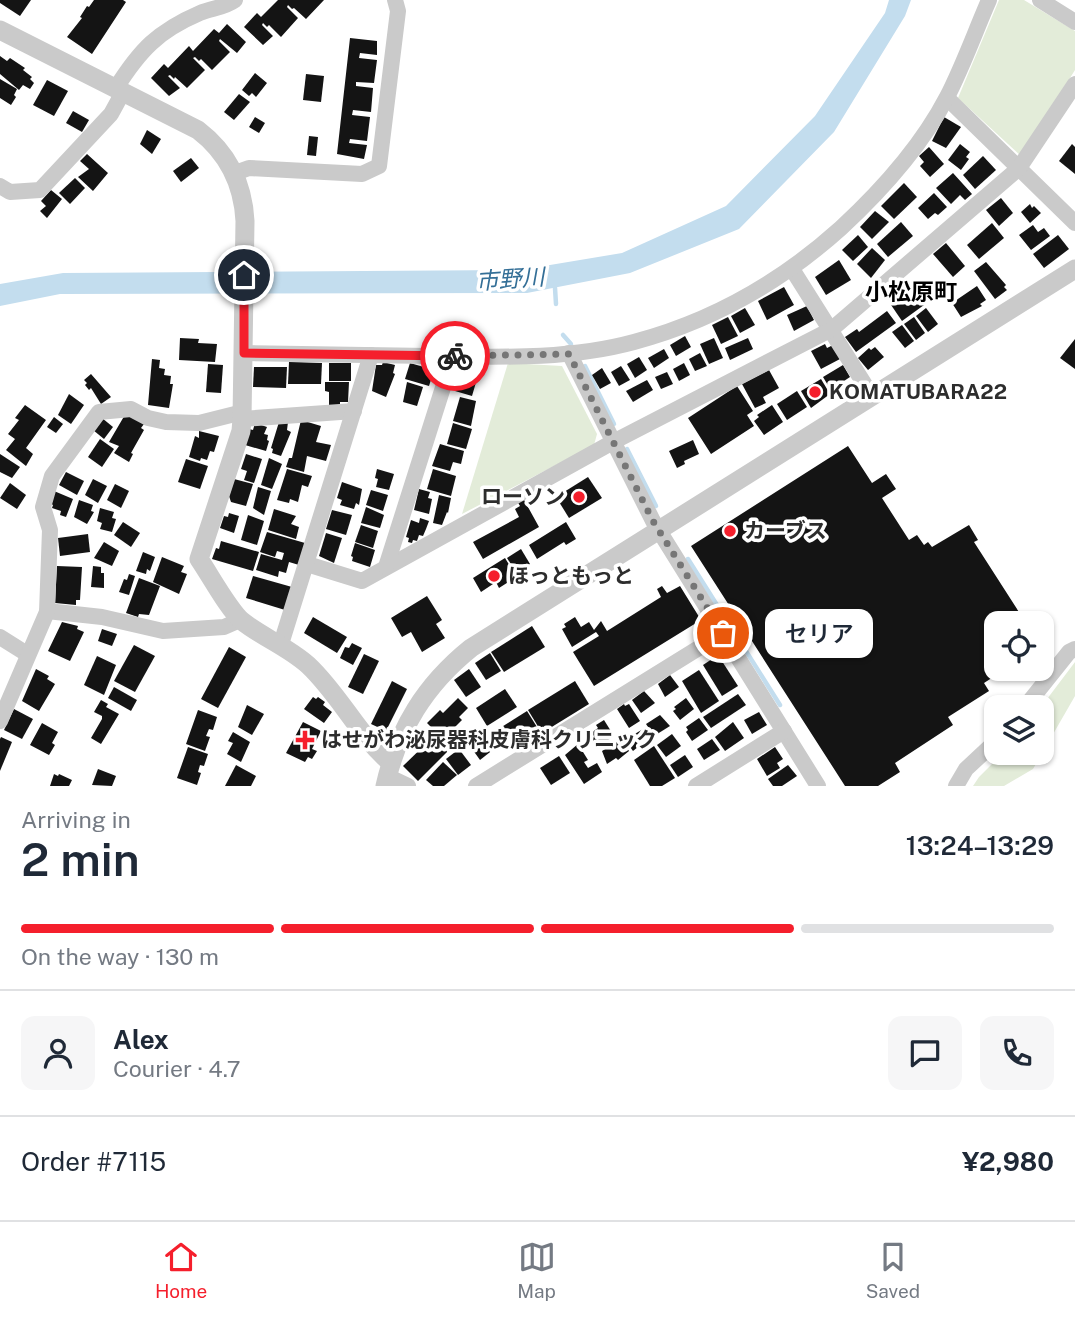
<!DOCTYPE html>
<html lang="en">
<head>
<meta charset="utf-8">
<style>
  :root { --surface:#fff; --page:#f6f6f7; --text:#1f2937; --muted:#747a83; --line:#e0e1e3; --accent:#f51f2c }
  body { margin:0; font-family:"Public Sans","Noto Sans JP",sans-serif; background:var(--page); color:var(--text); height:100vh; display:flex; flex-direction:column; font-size:26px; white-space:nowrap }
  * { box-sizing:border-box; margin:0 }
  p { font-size:23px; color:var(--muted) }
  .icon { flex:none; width:38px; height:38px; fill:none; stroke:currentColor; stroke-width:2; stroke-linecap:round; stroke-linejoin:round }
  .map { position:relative; height:786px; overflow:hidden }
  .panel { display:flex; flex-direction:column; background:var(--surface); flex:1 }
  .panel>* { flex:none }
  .tools { position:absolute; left:984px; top:611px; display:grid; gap:14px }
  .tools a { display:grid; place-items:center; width:70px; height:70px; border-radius:14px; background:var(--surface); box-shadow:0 2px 5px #0004; font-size:35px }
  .pin { position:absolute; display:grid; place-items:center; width:60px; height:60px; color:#fff; margin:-30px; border:4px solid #fff; border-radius:50%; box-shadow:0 2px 7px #0007 }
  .courier { position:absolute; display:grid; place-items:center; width:70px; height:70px; margin:-35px; border:5px solid #f51f2c; border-radius:50%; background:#fff; color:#222; box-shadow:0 2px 9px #0007 }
  .bubble { position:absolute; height:49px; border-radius:14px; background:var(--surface); box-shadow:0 2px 5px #0004; font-size:23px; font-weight:600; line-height:49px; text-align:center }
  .head em { font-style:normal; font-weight:600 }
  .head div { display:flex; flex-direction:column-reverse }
  .head { display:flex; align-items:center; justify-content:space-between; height:119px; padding:0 21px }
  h1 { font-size:46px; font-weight:600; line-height:52px }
  .bar { display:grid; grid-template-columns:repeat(4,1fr); gap:10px 7px; align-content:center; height:84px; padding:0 21px }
  .bar i { height:9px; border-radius:5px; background:var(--line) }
  .bar .on { background:var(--accent) }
  .bar p { grid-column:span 4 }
  .line { display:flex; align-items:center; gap:18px; padding:0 21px; border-top:2px solid var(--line) }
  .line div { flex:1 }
  .round { display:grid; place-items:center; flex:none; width:74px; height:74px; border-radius:14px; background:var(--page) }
  .tab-bar { display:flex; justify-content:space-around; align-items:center; height:98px; border-top:2px solid var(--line); background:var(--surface); font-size:19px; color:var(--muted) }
  .tab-bar a { display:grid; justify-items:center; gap:4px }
  .tab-bar .on { color:var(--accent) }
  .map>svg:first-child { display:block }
</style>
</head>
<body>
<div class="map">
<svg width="1075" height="786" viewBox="0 0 1075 786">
  <rect width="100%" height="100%" fill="#fff"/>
  <g fill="#e3ecd9">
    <polygon points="999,0 1024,0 1075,31 1075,70 1021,156 958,98"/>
    <polygon points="508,363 562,366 597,434 594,445 462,514"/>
    <polygon points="1075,662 1075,696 1033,769 1004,786 973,786 979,777 1003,753 1041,752 1041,707"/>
  </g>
  <polygon fill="#c3ddee" points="889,0 911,0 905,16 834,132 739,229 630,273 527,293 60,294 0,306 0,284 63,273 520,270 622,253 726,206 815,116 885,13"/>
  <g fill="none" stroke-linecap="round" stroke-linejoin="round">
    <g stroke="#c3ddee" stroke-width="4.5">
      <polyline points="555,288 556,304"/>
      <polyline points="563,335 571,344"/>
      <polyline points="585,366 614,424"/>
      <polyline points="627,449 656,506"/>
      <polyline points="688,559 780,705"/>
    </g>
  </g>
  <g fill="#141414">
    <polygon points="0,0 31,0 20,16 0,3"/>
    <polygon points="94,0 123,0 126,2 92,54 67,37 82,18 80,17 87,6 89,7"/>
    <polygon points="278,0 324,0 306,19 294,8 292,9 288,5 287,7 298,18 281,37 269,25 267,27 263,23 262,25 273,36 263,45 244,27 257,13 261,17"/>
    <polygon points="227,24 246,42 237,53 220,39 219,41 230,52 212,70 201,59 199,61 195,57 193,58 205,70 187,88 175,77 174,79 170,75 168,76 180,88 169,96 151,78 164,64 168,68 189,46 193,51 214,29 219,33"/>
    <polygon points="350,38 377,41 377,55 360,53 359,58 377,60 374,83 356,82 356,86 373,88 371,112 353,110 352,115 370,117 367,141 350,139 349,143 367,145 364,159 337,154"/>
    <polygon points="0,56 7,61 10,58 25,68 23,70 32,77 30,79 34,83 30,89 23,85 19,90 0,74"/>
    <polygon points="255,73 267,83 256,97 252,93 249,96 242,90"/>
    <polygon points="306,74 324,76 321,102 303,100"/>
    <polygon points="0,79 17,89 14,95 16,97 11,105 0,98"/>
    <polygon points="47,80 68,91 54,116 33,105"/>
    <polygon points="239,94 250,102 234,120 224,112"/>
    <polygon points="73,111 89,120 82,132 66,123"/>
    <polygon points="255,117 265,123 259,133 249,127"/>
    <polygon points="944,117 961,127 946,148 932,141"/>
    <polygon points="147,130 161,139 152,154 140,144"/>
    <polygon points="309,136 318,137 316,156 307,155"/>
    <polygon points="960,144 970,152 966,157 969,159 961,170 948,160"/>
    <polygon points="1072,144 1075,147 1075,174 1059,161"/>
    <polygon points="929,147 944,164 930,177 920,166 924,162 919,156"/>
    <polygon points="87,154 108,173 93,191 78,177 89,169 80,161"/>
    <polygon points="983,156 996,170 975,189 963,175"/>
    <polygon points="191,158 199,168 181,182 173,171"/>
    <polygon points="953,173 972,194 965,200 960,195 951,204 936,188"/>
    <polygon points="75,178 85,188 70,204 59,193"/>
    <polygon points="904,183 917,197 894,219 881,206"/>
    <polygon points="51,190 62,199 47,218 40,211 46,206 41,201"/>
    <polygon points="934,193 947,207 938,215 935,213 928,219 918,208"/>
    <polygon points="1001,198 1013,213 999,226 986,210"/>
    <polygon points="1030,204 1032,208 1034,206 1041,213 1030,223 1021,212"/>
    <polygon points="875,211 889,222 872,239 860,227"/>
    <polygon points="901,222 913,236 888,257 877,244"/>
    <polygon points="992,223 1004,238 979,259 967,245"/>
    <polygon points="1033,225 1038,232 1044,228 1050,236 1031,250 1019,235"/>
    <polygon points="858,235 868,247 853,261 842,250"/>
    <polygon points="1058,235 1069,249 1044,268 1033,254"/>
    <polygon points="946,243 965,266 953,277 933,254"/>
    <polygon points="872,248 885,260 871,278 857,264"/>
    <polygon points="839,260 851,280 826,295 815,277"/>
    <polygon points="986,262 1006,285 1004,287 1007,290 995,299 974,271"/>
    <polygon points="977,286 986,300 980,304 982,306 961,317 952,303"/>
    <polygon points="784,287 794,305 767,320 758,301"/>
    <polygon points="912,289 924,305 902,321 889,302"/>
    <polygon points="807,306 814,320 794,331 787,315"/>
    <polygon points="745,308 755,325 740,333 731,316"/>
    <polygon points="926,308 938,324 928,332 916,316"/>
    <polygon points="887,311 896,323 856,352 845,337 857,329 859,332"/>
    <polygon points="728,317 738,336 721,344 712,325"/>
    <polygon points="914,317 925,333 916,340 904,324"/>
    <polygon points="902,325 914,341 905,348 892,332"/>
    <polygon points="685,336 691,347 676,356 670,345"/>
    <polygon points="180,338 199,339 198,343 217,344 215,362 179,360"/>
    <polygon points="714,338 723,358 709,364 700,344"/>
    <polygon points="748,338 753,349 730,360 725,348"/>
    <polygon points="1075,339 1075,369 1060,358"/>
    <polygon points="825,344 827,348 833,345 840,359 821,369 811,351"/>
    <polygon points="875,347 884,357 868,370 858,358 869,348 871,350"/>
    <polygon points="664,349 669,358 654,368 648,358"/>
    <polygon points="700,353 707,366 695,371 689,359"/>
    <polygon points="639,357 647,370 635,378 627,364"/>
    <polygon points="152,359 160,360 159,368 165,369 164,375 171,376 170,384 173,384 169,408 148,405"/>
    <polygon points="289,362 322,363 321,384 288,384"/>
    <polygon points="383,362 395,365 393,373 395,374 386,397 372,391 376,365 382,365"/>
    <rect x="329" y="363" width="22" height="18"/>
    <polygon points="410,363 434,370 429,386 405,379"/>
    <polygon points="684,363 690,375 679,381 673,369"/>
    <polygon points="208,364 223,365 221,393 206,392"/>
    <polygon points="843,365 850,377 844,381 846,384 832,392 823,377"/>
    <polygon points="621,366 630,380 619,386 611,372"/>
    <polygon points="254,367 287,367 286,388 253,387"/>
    <polygon points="468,368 479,372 472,396 455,391 461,371 466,373"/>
    <polygon points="602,368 611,383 600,389 592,375"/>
    <polygon points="769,370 779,388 763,397 766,403 755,408 742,384"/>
    <polygon points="667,372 673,384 661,389 655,377"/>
    <polygon points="91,374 111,397 101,404 91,388 89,390 85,385 87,383 84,380"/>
    <polygon points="821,379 830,394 811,408 801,391"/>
    <polygon points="647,380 653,390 633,402 626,391"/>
    <polygon points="325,382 349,382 348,402 340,402 340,406 329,406 329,392 325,391"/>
    <polygon points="407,382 423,387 417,406 403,402"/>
    <polygon points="737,386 753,411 747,415 754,426 711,454 688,418"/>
    <polygon points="797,391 807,407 787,420 777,404"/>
    <polygon points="69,394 84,405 71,424 58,415"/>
    <polygon points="460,397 476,401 471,426 453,421"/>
    <polygon points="25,405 46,420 26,448 33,454 26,466 6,450 15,439 8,434 19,420 15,418"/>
    <polygon points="772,405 783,422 764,435 754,421 759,417 757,415"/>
    <polygon points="126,413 144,424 141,428 144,430 131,453 133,454 129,462 114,453 119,446 109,442"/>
    <polygon points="54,417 63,424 56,433 47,427"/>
    <polygon points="102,418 113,427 104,439 93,430"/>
    <polygon points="301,420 321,426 316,442 331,445 326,461 307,456 304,472 286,467 289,458 292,458"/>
    <polygon points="279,422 288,422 287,430 291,432 281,456 272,453 273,449 271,448"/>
    <polygon points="255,423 267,427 264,434 268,435 267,440 269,441 266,451 245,445 249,429 253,430"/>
    <polygon points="453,423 472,429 466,449 447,444"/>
    <polygon points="199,431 219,436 214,452 210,451 207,460 201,458 200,461 189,457 195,436 199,438"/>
    <polygon points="100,439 114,449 102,467 88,457"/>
    <polygon points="693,440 699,454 684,461 685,464 677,468 669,451"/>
    <polygon points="440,444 464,451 461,464 453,462 450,471 432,466"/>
    <polygon points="848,446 872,483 886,474 896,489 882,498 909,540 917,535 924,545 928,542 932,547 969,525 978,540 974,542 1026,623 996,623 996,668 1007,668 984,683 989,691 948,717 953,725 895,763 900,772 878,786 845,786 691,546"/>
    <polygon points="0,454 20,467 12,478 0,472"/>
    <polygon points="246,454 262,459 254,483 244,480 247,471 241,469"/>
    <polygon points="269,458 282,464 272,489 261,485"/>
    <polygon points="186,459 208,466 200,489 178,482"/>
    <polygon points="287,469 312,476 308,487 302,485 298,502 290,499 289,503 277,500"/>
    <polygon points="377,469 394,474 389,490 376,487 378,479 375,478"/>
    <polygon points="433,469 456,476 451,496 427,489"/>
    <polygon points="66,472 84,481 77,495 59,485"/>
    <polygon points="588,477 602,498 569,518 556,497"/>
    <polygon points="93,479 107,486 98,503 85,495"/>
    <polygon points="234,479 253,484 246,506 231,502 229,496"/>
    <polygon points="342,482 362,489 359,505 356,503 354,509 340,505 342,500 337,498"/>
    <polygon points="10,483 26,495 17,509 0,498"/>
    <polygon points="115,484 129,491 121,508 107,500"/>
    <polygon points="258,487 271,491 264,515 253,508"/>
    <polygon points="419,489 430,492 428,498 432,499 429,514 414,510"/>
    <polygon points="371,490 388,495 383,511 366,505"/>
    <polygon points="54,491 73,499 66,517 60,515 61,511 52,508 53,505 50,503"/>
    <polygon points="439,495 451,498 448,513 447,512 442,525 433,523"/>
    <polygon points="523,498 539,527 483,559 473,542 519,517 515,509 520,506 517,501"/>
    <polygon points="79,500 93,505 91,511 94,512 87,524 74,517"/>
    <polygon points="366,507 384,515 380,528 361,523"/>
    <polygon points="100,508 114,512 112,518 116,519 112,532 100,529 102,523 97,521"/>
    <polygon points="274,509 296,516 291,524 299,527 296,539 268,530"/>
    <polygon points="332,510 352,515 346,535 326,529"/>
    <polygon points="229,513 239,516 234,533 220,528 224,516 228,517"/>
    <polygon points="248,515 264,521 257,545 241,540"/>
    <polygon points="420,518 429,521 426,529 423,536 419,535 417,541 413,540 412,543 408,542 409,538 406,537 411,520 419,523"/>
    <polygon points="123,522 140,533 131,547 114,535"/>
    <polygon points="566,522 576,539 566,545 564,542 537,559 529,545"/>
    <polygon points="361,525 378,531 373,548 355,542"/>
    <polygon points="267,532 305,543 299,565 289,562 286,573 279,571 278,577 256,570 261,554 282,560 284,553 277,551 275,557 260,552"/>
    <polygon points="326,533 342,538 334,563 319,556"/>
    <polygon points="88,534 90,552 60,556 58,538"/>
    <polygon points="221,541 259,552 253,571 212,559 216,548 219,549"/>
    <polygon points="104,542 119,551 112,566 94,558"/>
    <polygon points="355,543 375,550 370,567 352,561 353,557 351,556"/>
    <polygon points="521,549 530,564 516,572 507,558"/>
    <polygon points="143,552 155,557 150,571 147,569 146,574 136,571"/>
    <polygon points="162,557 184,566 181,572 187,574 179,594 153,582"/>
    <polygon points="505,558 513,571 510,574 513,579 499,588 496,582 481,592 473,578"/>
    <polygon points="57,566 82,567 80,600 76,600 76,605 55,603"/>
    <polygon points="93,566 101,567 101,573 104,573 104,588 91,587"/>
    <polygon points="129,574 135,576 129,595 119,592 124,579 127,580"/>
    <polygon points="253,576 292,587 285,610 246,598"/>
    <polygon points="139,578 160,586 149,615 139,614 138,617 126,613"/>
    <polygon points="662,586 667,593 680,586 701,620 594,686 573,652 599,636 596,632 572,647 562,629 566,627 564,624 575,617 581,627 589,622 594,630 601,621 607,631 661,597 657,589"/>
    <polygon points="427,596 442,620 436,624 445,638 422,652 411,632 402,637 391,618"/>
    <polygon points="313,617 347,637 337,653 304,633"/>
    <polygon points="62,622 78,626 77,629 84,632 70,661 48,651"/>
    <polygon points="532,626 545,647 504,672 491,652"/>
    <polygon points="102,629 117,634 112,646 98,641"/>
    <polygon points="352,643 362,648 353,665 340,658 345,647 349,648"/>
    <polygon points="134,645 155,656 135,692 114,681"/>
    <polygon points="229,647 246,657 218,708 201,699"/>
    <polygon points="490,653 501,671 486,680 475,663"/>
    <polygon points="364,654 379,661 363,694 348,687"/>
    <polygon points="718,655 738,686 722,696 703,665"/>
    <polygon points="97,656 116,665 104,695 84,685"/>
    <polygon points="36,669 49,676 47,679 55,684 39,711 22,701"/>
    <polygon points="469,669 481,687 466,697 454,680"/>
    <polygon points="699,670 719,701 701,713 682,681"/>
    <polygon points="670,675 679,687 665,697 658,684"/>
    <polygon points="392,681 407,689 386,731 371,724"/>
    <polygon points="575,681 589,704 542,733 528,710"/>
    <polygon points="114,687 137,700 131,711 108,698"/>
    <polygon points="505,689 517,707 487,726 476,708"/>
    <polygon points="644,691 655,703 641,713 632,700"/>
    <polygon points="738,694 746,705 711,728 703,717"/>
    <polygon points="313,697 316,699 318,697 325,702 323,705 332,712 324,723 304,709"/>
    <polygon points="458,698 468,708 459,717 462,720 443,739 427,723 440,710 443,713"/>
    <polygon points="686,698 694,709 680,720 673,711 676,709 674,707"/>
    <polygon points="101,700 108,704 106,707 119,714 101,744 91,738 102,719 102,716 94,712"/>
    <polygon points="624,704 625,706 629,704 640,721 629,728 617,709"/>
    <polygon points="247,705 264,714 252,735 238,727"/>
    <polygon points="14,709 33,719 22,739 4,730"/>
    <polygon points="198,710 217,717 213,730 209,729 206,736 210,737 205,751 186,744"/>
    <polygon points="527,711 537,727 510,744 500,728"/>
    <polygon points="759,712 767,725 752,734 744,720"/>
    <polygon points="660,715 670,726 654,736 646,724"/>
    <polygon points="699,718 708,730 692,741 686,732 688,730 686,727"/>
    <polygon points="604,720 614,736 596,748 592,741 594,736 591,733 598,728 596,725"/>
    <polygon points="303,722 321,731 312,749 317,751 312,759 308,757 305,762 286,753"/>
    <polygon points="733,722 744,738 725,751 715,737"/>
    <polygon points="42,723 58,732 52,743 55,745 49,755 30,745"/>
    <polygon points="486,726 499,745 480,760 465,739"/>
    <polygon points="643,729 649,738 633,751 625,740"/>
    <polygon points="233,732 250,742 241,762 227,754 233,743 228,741"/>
    <polygon points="672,734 681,746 666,757 657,745"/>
    <polygon points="435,735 449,750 418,781 403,766"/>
    <polygon points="1,737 12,742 0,771 0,739"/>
    <polygon points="622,739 629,751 618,760 616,758 607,764 602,751"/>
    <polygon points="712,739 720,750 704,760 697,749"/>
    <polygon points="578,744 588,760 584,762 588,768 597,763 602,772 584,784 565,755"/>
    <polygon points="654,746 675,778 662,786 650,786 634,760"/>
    <polygon points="188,747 208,754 204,766 200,765 198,772 201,773 197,785 177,778"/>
    <polygon points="775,747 783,759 777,763 780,768 767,776 757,759"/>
    <polygon points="459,749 471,765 458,775 446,759"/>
    <polygon points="685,755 693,767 678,777 670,765"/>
    <polygon points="559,756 570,773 551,785 540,768"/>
    <polygon points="443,762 457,775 444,786 433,786 426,780"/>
    <polygon points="236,765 256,776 251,786 225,786"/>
    <polygon points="788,765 797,776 782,786 773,786 768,779"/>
    <polygon points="98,769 116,776 112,786 92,785"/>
    <polygon points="54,774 58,776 59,774 72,780 69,786 50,786"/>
  </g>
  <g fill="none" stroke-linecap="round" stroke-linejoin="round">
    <g stroke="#cacaca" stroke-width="16">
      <polyline points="1040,0 1075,22"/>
      <path d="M116 88C140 50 158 31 200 13 212 8 224 8 235 0"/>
      <polyline points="947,98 1075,223"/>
      <polyline points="235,173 249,168 362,174 379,166 398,11 395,0"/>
      <polyline points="0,186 10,192 40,190 111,114 123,92"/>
      <polyline points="792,269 872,396"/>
      <path d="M244 353C305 354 367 355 429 356 497 357 568 360 634 342 713 321 781 282 841 228 882 190 921 147 947 97 963 66 975 32 989 0"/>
      <polyline points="569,353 653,521 818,786"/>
      <polyline points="242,419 354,411"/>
      <polyline points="307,564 362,581 613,442 832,329 1019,168 1075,84"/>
      <polyline points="386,567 453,356"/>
      <polyline points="47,611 102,617 163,631 224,627 240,620"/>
      <polyline points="0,637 27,654"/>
      <polyline points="281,644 371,355"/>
      <polyline points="1025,707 1069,652 1075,649"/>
      <polyline points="0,721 47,612 50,530 43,507 52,476 99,412 131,409 148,418 166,422 199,423 243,412"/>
      <polyline points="387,776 408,786"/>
      <polyline points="476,786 723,633"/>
      <polyline points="696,786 784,731"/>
      <polyline points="956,786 966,769 996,741"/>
    </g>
    <g stroke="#cacaca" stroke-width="19">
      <path d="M0 30 198 130C228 153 243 183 245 221L242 419 241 431 199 559C210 575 229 610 242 621 262 637 288 647 308 665 340 695 358 735 391 763"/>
      <path d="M385 786C398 729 425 685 471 648L1075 269"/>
    </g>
  </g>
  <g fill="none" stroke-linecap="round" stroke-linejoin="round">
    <polyline stroke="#767676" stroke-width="7" stroke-dasharray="0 12.6" points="455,356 569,354 653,521 723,633"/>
    <polyline stroke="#f51f2c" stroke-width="9" points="244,275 244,353 455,356"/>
  </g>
  <g fill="#f51f2c" stroke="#fff" stroke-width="2.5">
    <circle cx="815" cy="392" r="7"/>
    <circle cx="579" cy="497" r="7"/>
    <circle cx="730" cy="531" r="7"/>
    <circle cx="494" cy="576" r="7"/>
    <path d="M301.5 729.5h7v7h7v7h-7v7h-7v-7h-7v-7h7z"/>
  </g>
  <g text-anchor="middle" stroke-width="7" stroke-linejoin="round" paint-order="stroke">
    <g font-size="21" font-weight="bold" fill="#2d2d2d" stroke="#fff" text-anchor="start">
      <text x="829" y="399">KOMATUBARA22</text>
      <text x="565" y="504" text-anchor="end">ローソン</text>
      <text x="744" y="538">カーブス</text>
      <text x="508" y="583">ほっともっと</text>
      <text x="321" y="747">はせがわ泌尿器科皮膚科クリニック</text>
    </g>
    <g font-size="23" font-style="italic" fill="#346f97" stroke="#fff">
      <text transform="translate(510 279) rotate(-4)" y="8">市野川</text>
    </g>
    <g font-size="23" font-weight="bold" fill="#000" stroke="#fff">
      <text x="911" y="300">小松原町</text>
    </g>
  </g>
</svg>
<div class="tools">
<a><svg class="icon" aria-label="locate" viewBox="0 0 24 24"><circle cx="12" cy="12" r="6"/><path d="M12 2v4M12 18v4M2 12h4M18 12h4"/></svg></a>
<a><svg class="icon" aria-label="layers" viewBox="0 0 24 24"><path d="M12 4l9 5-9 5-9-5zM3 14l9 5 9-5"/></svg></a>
</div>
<div class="pin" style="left:723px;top:633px;background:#ea580c"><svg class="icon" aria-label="bag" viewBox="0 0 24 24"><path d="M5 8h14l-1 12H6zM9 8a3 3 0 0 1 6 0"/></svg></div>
<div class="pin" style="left:244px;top:275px;background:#1f2937"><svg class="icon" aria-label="home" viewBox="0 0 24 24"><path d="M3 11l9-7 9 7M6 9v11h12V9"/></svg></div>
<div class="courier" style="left:455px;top:356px"><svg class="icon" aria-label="bike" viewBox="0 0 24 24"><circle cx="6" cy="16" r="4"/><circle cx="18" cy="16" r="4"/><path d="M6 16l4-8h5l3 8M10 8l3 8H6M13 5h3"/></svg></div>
<div class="bubble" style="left:765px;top:609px;width:108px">セリア</div>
</div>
<section class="panel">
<div class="head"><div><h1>2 min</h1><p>Arriving in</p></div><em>13:24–13:29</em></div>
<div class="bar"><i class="on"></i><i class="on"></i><i class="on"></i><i></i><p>On the way · 130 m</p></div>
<div class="line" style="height:126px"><a class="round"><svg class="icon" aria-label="person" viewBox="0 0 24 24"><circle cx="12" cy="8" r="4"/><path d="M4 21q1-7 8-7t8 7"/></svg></a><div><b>Alex</b><p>Courier · 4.7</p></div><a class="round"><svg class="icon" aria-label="chat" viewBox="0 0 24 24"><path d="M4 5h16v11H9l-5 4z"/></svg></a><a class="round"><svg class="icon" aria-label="phone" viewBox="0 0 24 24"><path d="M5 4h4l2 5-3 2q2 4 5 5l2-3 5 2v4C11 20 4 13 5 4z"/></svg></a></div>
<div class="line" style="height:91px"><div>Order #7115</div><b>¥2,980</b></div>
</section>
<nav class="tab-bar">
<a class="on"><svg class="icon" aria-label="home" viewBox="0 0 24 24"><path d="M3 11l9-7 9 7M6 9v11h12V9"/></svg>Home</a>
<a><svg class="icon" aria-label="map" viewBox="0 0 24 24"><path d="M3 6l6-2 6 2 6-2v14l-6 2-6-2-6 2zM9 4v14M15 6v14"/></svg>Map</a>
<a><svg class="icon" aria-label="saved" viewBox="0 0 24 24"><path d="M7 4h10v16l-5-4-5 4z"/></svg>Saved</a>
</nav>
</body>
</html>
